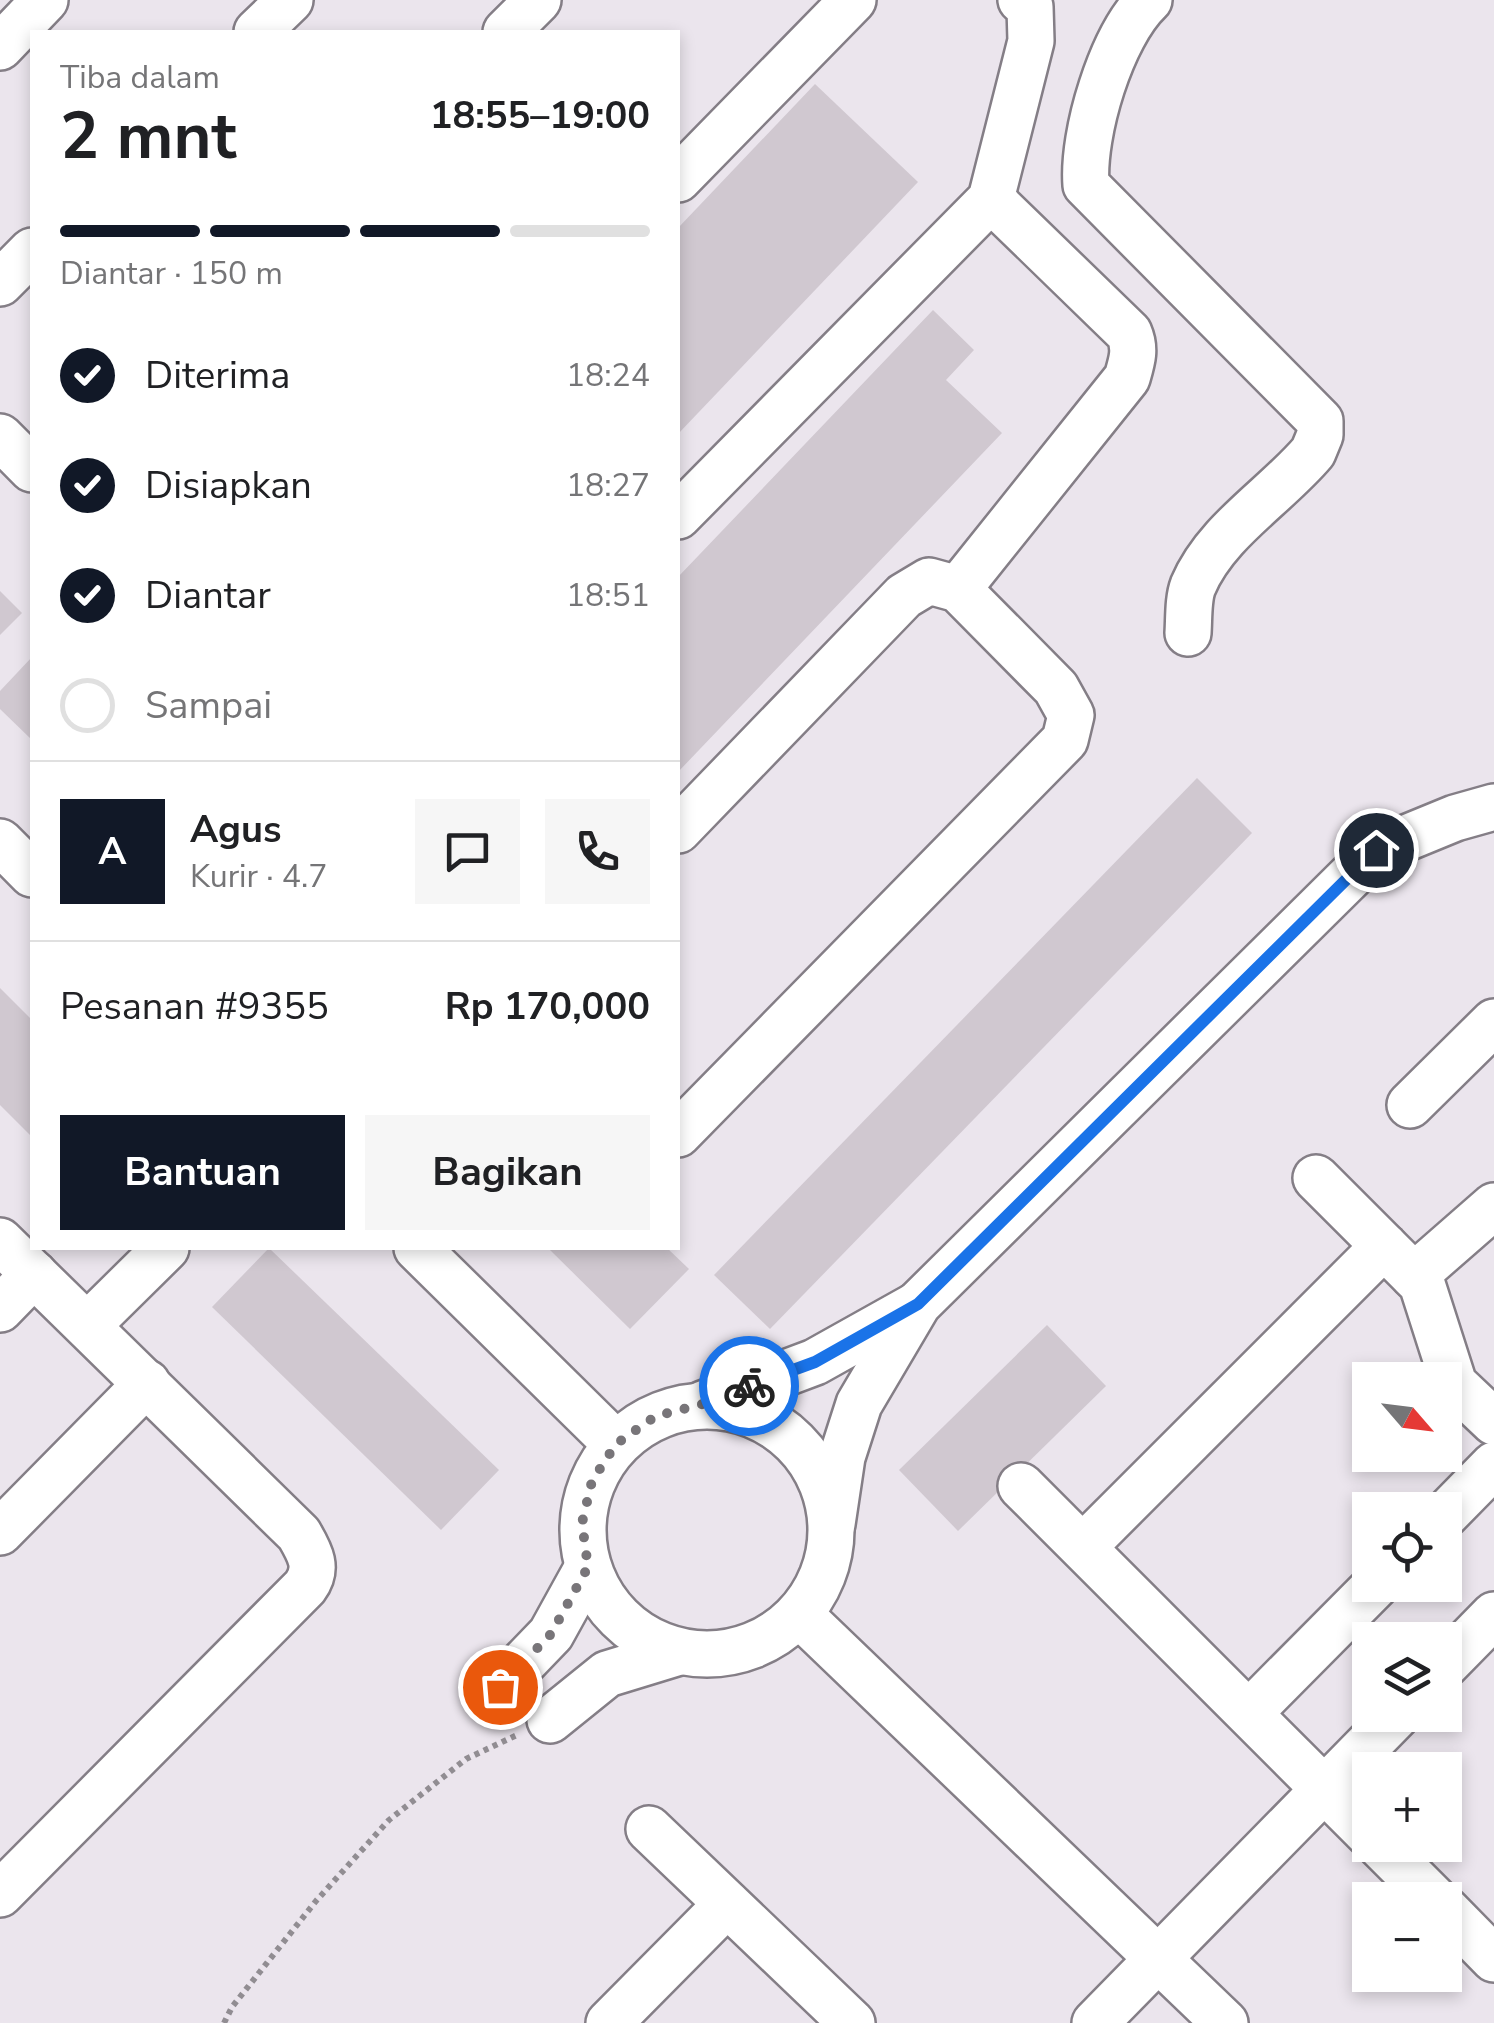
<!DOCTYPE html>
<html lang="id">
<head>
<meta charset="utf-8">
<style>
  :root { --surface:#fff; --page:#f6f6f6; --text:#202124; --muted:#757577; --line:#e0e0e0; --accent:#111827 }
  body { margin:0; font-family:"Nunito Sans",sans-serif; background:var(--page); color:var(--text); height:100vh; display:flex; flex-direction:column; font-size:38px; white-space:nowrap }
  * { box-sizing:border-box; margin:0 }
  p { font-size:32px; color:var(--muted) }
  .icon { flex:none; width:55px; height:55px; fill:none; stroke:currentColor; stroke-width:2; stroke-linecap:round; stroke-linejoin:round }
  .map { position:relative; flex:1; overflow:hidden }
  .sheet { position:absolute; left:30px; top:30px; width:650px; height:1220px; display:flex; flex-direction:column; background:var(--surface); border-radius:0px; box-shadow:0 5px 15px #0003 }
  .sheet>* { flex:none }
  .needle { width:65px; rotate:118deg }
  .controls { position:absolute; left:1352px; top:1362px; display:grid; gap:20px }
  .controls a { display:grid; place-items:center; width:110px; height:110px; border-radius:0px; background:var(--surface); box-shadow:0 5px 15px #0003; font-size:50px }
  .pin { position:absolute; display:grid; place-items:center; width:85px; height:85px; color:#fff; margin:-42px; border:5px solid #fff; border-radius:50%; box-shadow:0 2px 10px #0007 }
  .courier { position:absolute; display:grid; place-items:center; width:100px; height:100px; margin:-50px; border:8px solid #1a73e8; border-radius:50%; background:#fff; color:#222; box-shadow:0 2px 12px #0007 }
  .summary em { font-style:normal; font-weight:700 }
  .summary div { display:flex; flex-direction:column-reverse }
  .summary { display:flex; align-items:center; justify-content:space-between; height:170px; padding:0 30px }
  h1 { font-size:65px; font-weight:700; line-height:75px }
  .bar { display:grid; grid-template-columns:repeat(4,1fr); gap:15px 10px; align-content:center; height:120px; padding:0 30px }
  .bar i { height:12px; border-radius:8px; background:var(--line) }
  .bar .selected { background:var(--accent) }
  .bar p { grid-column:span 4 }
  .line { display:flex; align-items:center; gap:25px; padding:0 30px; border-top:2px solid var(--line) }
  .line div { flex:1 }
  .round { display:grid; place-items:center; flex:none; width:105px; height:105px; border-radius:0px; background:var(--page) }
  ol { padding:0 30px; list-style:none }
  li { display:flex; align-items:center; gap:30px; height:110px }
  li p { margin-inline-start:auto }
  li .icon { padding:10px; border-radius:50%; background:var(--accent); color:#fff; stroke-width:4 }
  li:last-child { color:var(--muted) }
  li i { width:55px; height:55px; border:5px solid var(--line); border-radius:50% }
  .cta { display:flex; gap:20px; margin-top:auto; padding:20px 30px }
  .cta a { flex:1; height:115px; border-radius:0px; background:var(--accent); color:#fff; font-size:40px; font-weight:700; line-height:115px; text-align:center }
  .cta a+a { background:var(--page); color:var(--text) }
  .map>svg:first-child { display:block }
</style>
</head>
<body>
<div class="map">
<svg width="1494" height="2023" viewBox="0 0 1494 2023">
  <rect width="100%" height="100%" fill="#ebe5ed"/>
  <g fill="#d0c8d0">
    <polygon points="815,84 918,182 678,434 678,228"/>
    <polygon points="933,310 974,350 946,380 1002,433 678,772 678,577"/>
    <polygon points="0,591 22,613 0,635"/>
    <polygon points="32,657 32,740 0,709 0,691"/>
    <polygon points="1197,778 1252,833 770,1329 714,1275"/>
    <polygon points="0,988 32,1020 32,1137 0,1105"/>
    <polygon points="269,1248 499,1470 441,1530 212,1307"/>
    <polygon points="548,1248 667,1248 689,1269 630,1329"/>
    <polygon points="1047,1325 1106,1386 958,1531 899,1470"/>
  </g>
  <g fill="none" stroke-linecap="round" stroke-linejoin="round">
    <defs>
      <g id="minor">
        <path d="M1149 0C1111 36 1082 134 1086 185L1320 421V435L1313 452C1276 496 1216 531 1193 586 1188 599 1189 618 1188 633"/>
        <polyline points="257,32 290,0"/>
        <polyline points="506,32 538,0"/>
        <polyline points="0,47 45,0"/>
        <polyline points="678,179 853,0"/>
        <polyline points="0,283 32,251"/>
        <polyline points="0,437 32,469"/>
        <polyline points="678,516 991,199 1031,41 1030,7 1021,0"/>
        <path d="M958 589 1127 378C1132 361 1136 349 1129 333L991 199"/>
        <polyline points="678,830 904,596 929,581 958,589 1056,688 1071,715 1065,740 678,1134"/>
        <polyline points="0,842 32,874"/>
        <polyline points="1410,1105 1494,1022"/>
        <polyline points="1316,1178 1422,1284 1454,1384 1494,1422"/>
        <path d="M0 1241 299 1534C310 1553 319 1568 305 1587L0 1894"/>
        <polyline points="417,1248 616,1444"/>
        <polyline points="1414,1276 1494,1206"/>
        <polyline points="0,1309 34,1274"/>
        <polyline points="88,1325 166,1248"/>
        <polyline points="703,1404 815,1362 917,1305"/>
        <circle cx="707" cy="1530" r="124"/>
        <polyline points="1021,1486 1370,1835"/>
        <polyline points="1445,1515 1494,1465"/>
        <polyline points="832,1524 842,1457 859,1404 918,1304 1377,850 1455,818 1494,807"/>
        <polyline points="0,1532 147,1383"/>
        <polyline points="1083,1547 1384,1246"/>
        <polyline points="799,1614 1225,2023"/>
        <polyline points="1445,1665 1494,1615"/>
        <polyline points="500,1687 551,1634 588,1567"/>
        <polyline points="1249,1713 1376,1585"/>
        <polyline points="550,1720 607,1674 679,1652"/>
        <polyline points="649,1829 852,2023"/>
        <polyline points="1380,1845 1435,1900"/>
        <polyline points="1445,1909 1494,1959"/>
        <polyline points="609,2023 727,1904"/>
        <polyline points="1095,2023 1397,1715"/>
      </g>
    </defs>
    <use href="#minor" stroke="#847e86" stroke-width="50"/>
    <polyline stroke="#918d92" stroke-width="6" stroke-dasharray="5 5" stroke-linecap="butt" points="224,2023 232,2007 316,1901 389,1820 466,1759 517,1735"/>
    <use href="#minor" stroke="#fff" stroke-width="45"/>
  </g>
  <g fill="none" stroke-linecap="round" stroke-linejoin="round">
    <polyline stroke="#787579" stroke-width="10" stroke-dasharray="0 18" points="500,1687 551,1634 588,1567 582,1523 592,1481 616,1444 656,1416 703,1404 749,1386"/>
    <polyline stroke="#1a73e8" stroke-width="12" points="749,1386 815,1362 918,1304 1376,850"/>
  </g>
</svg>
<div class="controls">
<a><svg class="needle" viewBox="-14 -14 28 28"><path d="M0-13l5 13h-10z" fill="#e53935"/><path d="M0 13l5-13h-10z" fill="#757577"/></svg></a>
<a><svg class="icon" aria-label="locate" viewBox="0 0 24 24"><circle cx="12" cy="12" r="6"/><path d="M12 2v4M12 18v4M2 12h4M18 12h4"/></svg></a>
<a><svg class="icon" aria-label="layers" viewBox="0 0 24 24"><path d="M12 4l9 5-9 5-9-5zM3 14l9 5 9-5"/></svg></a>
<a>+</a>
<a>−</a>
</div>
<div class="pin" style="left:500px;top:1687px;background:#ea580c"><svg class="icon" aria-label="bag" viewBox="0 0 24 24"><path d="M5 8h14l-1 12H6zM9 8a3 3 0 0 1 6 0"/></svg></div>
<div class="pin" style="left:1376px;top:850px;background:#1f2937"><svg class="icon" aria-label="home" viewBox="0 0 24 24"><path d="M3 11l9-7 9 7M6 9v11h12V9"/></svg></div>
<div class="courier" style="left:749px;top:1386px"><svg class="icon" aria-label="bike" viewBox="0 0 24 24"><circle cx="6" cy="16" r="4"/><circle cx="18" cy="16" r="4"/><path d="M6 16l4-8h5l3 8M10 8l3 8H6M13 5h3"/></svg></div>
<section class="sheet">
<div class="summary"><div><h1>2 mnt</h1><p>Tiba dalam</p></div><em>18:55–19:00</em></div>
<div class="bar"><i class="selected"></i><i class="selected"></i><i class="selected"></i><i></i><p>Diantar · 150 m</p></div>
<ol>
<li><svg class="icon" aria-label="check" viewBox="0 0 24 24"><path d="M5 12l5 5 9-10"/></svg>Diterima<p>18:24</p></li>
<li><svg class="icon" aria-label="check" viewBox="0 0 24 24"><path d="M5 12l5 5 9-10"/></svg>Disiapkan<p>18:27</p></li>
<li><svg class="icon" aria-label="check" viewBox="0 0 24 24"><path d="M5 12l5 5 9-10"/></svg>Diantar<p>18:51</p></li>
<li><i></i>Sampai</li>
</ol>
<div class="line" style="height:180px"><b class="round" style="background:var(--accent);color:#fff">A</b><div><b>Agus</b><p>Kurir · 4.7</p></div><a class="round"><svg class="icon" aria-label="chat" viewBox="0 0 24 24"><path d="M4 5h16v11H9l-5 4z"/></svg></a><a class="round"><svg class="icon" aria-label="phone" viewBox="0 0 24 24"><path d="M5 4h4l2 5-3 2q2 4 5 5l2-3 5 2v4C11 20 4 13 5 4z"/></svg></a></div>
<div class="line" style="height:130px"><div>Pesanan #9355</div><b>Rp 170,000</b></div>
<div class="cta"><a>Bantuan</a><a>Bagikan</a></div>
</section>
</div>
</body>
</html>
